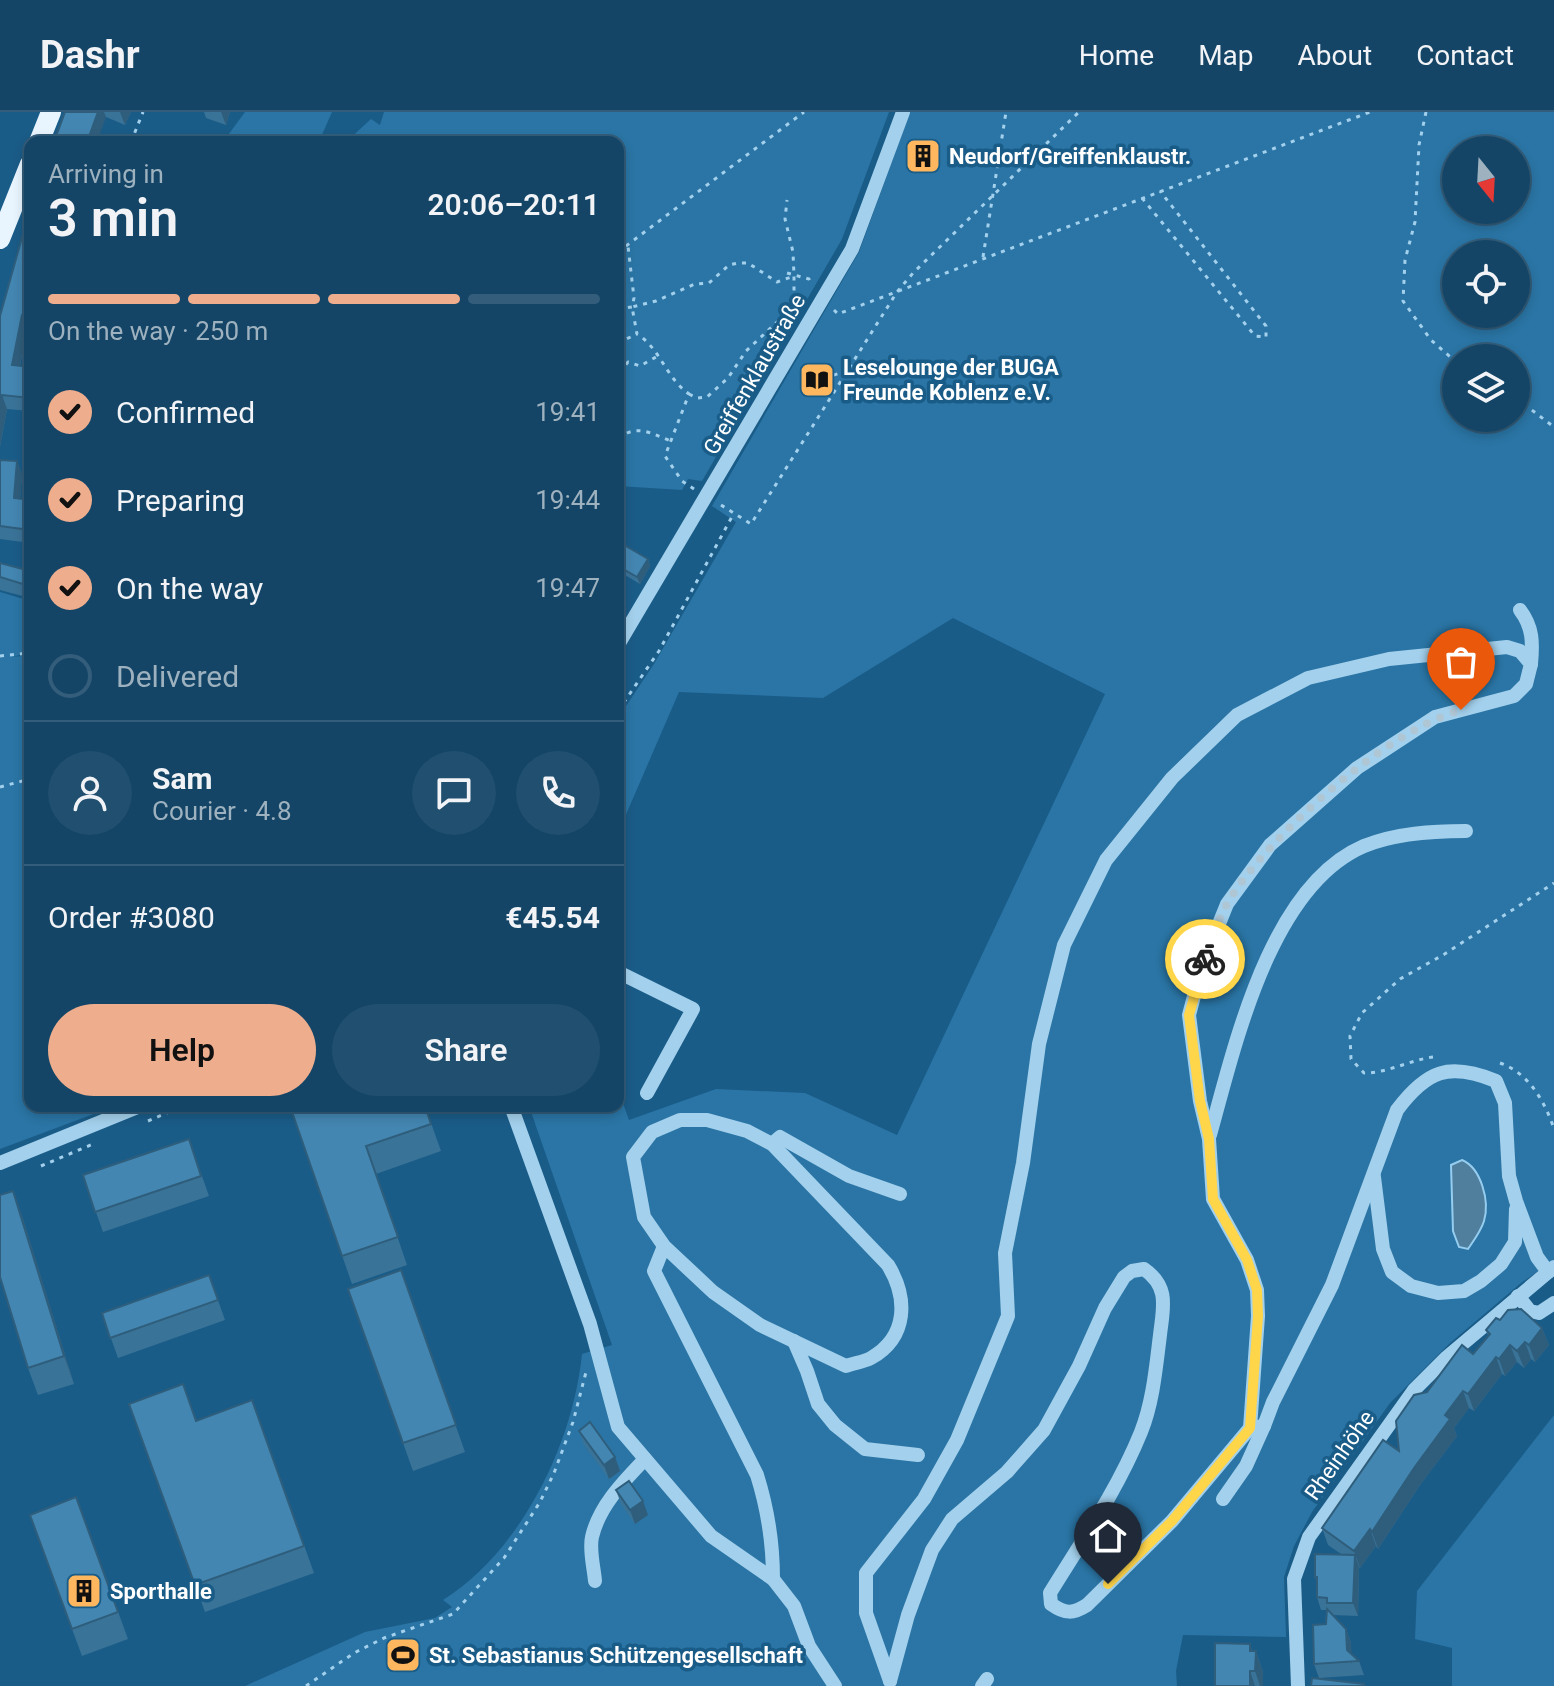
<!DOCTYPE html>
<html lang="en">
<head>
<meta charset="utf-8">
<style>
  :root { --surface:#144566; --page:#214f6f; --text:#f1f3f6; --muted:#9db1bf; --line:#335d7a; --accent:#eead8d }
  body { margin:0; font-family:Roboto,sans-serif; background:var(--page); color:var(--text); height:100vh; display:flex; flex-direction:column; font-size:30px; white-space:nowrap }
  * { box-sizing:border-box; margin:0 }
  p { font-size:26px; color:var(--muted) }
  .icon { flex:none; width:44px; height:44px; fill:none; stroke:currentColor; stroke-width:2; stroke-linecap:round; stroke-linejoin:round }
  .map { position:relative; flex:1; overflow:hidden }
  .details { position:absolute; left:24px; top:24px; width:600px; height:976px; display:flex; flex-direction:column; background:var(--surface); border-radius:16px; box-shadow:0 4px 12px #0003,0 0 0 2px var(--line) }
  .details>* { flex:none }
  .needle { width:52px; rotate:162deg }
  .fabs { position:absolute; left:1442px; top:24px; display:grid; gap:16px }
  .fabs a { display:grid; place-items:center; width:88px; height:88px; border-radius:50%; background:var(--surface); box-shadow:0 4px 12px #0003,0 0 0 2px var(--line); font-size:40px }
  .pin { position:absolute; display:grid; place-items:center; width:68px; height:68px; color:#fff; margin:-82px -34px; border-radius:50% 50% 50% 0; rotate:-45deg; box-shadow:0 0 8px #0007 }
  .pin .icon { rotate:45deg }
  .courier { position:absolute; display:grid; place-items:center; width:80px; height:80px; margin:-40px; border:6px solid #ffd54a; border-radius:50%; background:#fff; color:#222; box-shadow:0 2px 10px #0007 }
  .summary em { font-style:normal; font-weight:600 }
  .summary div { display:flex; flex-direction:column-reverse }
  .summary { display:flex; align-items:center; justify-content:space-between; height:136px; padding:0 24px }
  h1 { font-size:52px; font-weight:600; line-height:60px }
  .bar { display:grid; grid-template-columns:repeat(4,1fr); gap:12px 8px; align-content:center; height:96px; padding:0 24px }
  .bar i { height:10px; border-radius:6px; background:var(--line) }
  .bar .on { background:var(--accent) }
  .bar p { grid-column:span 4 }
  .line { display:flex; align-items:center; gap:20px; padding:0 24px; border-top:2px solid var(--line) }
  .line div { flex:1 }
  .round { display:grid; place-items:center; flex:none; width:84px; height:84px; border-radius:42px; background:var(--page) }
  ol { padding:0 24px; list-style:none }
  li { display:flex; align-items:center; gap:24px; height:88px }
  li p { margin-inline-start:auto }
  li .icon { padding:8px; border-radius:50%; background:var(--accent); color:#111; stroke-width:4 }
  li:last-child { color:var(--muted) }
  li i { width:44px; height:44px; border:4px solid var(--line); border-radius:50% }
  .cta { display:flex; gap:16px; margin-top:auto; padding:16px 24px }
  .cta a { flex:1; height:92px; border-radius:48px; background:var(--accent); color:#111; font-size:32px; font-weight:600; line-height:92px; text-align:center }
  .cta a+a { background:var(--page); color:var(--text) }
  header { display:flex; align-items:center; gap:48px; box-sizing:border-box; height:112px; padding:0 40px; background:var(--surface); border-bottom:2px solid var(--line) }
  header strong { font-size:38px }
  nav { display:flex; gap:44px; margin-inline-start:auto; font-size:28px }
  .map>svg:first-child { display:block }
</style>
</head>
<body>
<header>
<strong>Dashr</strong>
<nav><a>Home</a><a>Map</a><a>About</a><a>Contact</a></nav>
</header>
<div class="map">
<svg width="1554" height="1574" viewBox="0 0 1554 1574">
  <rect width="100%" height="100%" fill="#1a5c88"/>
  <g fill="#2a75a5" fill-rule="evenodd">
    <polygon points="245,0 332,0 321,25 329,30 189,30 226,26"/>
    <polygon points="384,0 889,0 842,127 702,369 688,367 682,378 618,374 618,30 346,30 371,7 380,13"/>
    <path d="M910 0H1554V1148L1521 1171 1450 1231 1390 1291 1312 1400 1294 1434 1284 1465 1286 1525 1183 1523 1176 1559 1177 1574H245L365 1520 435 1506 452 1495 443 1488C521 1439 573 1332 582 1242L612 1233 529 994H559L561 999 576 994H618L619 980 629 1008 716 977 805 981 897 1023 1105 582 953 506 823 586 679 580 618 721V606L654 552 736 410 712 394 859 140ZM1456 38H1516V98H1456ZM1456 142H1516V202H1456ZM1456 246H1516V306H1456Z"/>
    <polygon points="0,480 30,489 30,540 13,545 30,543 30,994 115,994 0,1037"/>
    <polygon points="1554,1303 1554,1574 1452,1574 1452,1536 1415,1527 1417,1479"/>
  </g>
  <path fill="#507f9e" stroke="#96cdef" stroke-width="2" d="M1462 1048C1481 1056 1490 1089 1484 1109 1481 1119 1474 1128 1468 1137L1459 1135 1453 1119 1451 1053Z"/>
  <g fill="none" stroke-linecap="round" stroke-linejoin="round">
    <g stroke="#a3d0ec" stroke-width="3" stroke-dasharray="4 6" stroke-linecap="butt">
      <polyline points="1426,0 1419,33 1415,110 1405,148 1403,189 1431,228 1456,250"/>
      <polyline points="131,30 143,0"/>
      <polyline points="1142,86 1255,224 1266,225 1266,214 1160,79"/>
      <polyline points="618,140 804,0"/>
      <polyline points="983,145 1006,0"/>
      <polyline points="787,161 809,167 811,172"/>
      <polyline points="618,197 632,195 634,186 628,134"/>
      <polyline points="834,198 838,202 1370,0"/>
      <polyline points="618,231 637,222"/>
      <polyline points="618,254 623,256 628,250 640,254 656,245"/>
      <polyline points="824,266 847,259"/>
      <polyline points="689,282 697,286 707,285 728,266 746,239 790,198 794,186 794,164 793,140 785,107 787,88"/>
      <polyline points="1516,286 1554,315"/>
      <path d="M618 326C639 312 649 321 671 329"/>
      <path d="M694 377 682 369 665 344 689 282C666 266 660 236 637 222L632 195 656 189 695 172 709 171 729 153 738 151H748L777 170 794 164"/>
      <polyline points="721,393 751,412 897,180 913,161 1079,0"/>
      <polyline points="0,544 30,541"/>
      <polyline points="618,599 659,539 734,401"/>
      <polyline points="0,675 30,667"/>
      <path d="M1433 945C1410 948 1388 961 1364 961L1351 947 1350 924 1362 901 1400 867 1443 843 1554 771"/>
      <path d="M1500 951C1529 961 1545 990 1554 1017"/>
      <polyline points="148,1009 183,994"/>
      <polyline points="41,1054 93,1032"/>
      <polyline points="306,1574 354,1541 384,1526 453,1502 504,1446 540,1390 554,1361 573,1310 586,1260"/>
    </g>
    <g stroke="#a3d0ec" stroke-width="14">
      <path d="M1520 498C1533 515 1533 531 1531 552"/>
      <polyline points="618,533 852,137 903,0"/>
      <polyline points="618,860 693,897 647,981"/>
      <polyline points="511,994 590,1212 618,1315 711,1424 773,1467 794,1494 809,1534 835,1574"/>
      <path d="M1210 1023C1235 933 1270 774 1364 734 1396 721 1433 719 1466 719"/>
      <polyline points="772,1032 780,1025 849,1064 900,1082"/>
      <polyline points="0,1051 140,994"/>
      <polyline points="1374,1065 1383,1137 1392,1160 1411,1174 1438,1181 1464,1179 1481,1169 1501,1152 1515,1130 1516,1097"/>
      <path d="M664 1134 644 1105 633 1045 652 1020 680 1008H707L747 1019 772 1032 888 1153C908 1186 908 1225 871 1246 864 1250 854 1251 846 1254L760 1213 713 1180 664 1134 654 1159 757 1363C768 1398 773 1430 773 1467"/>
      <polyline points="1518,1184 1530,1199 1539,1201 1554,1191"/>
      <polyline points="794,1229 807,1259 818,1292 835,1313 865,1337 918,1343"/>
      <polyline points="1223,1387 1246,1354 1264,1314"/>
      <path d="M595 1469C594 1456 589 1438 592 1425 599 1394 624 1369 645 1347"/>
      <polyline points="890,1569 866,1501 866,1461 924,1387 957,1328 1008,1204 1005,1141 1023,1051 1039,932 1064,833 1106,748 1172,666 1237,603 1308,566 1389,547 1507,535 1520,539 1531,552 1526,572 1514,584 1435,605 1357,656 1270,733 1227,792 1202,854 1189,903 1200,989 1209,1027 1213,1087 1247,1148 1257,1178 1258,1204 1250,1316"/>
      <path d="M890 1569 908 1503 932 1438 952 1407 1007 1360 1044 1318 1079 1254 1105 1196 1124 1165 1132 1159 1144 1157C1170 1175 1163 1196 1160 1223 1156 1255 1153 1290 1141 1320 1118 1377 1082 1429 1050 1481L1051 1492C1065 1502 1073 1502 1087 1493L1172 1409 1250 1316 1264 1314 1273 1290 1332 1173 1397 998C1427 958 1449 950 1496 969L1505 991 1509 1064 1516 1089 1537 1145 1548 1160"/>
      <polyline points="982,1574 987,1567"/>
      <polyline points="1298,1574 1294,1467 1309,1425 1414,1278 1447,1245 1554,1155"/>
    </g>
    <g stroke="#e8f5ff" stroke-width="20">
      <polyline points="39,30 51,0"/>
      <polyline points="0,127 30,52"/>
    </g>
  </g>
  <g fill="#3a7398">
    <polygon points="65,0 131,0 125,13 106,5"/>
    <polygon points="204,0 230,0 226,13 206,6"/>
    <polygon points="30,97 30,218 27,217 20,254 30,255 30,299 7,297 0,335 0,204"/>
    <polygon points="0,348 17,349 22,363 20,387 30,388 30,431 0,427"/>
    <polygon points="618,431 648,447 650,454 640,472 618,459"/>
    <polygon points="0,451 30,459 30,486 0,478"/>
    <polygon points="290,994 425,994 441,1039 376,1062 407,1153 352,1172"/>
    <polygon points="189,1027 209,1084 103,1120 83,1063"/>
    <polygon points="13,1079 23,1107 74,1272 38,1283 28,1256"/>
    <polygon points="401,1158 465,1340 413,1359 348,1177"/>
    <polygon points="209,1163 225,1208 118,1246 102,1201"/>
    <polygon points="1500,1208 1542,1216 1549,1233 1535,1250 1531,1247 1524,1256 1517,1250 1505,1264 1502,1262 1474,1299 1469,1296 1454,1316 1457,1324 1420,1373 1378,1437 1376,1434 1360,1456 1359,1455 1358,1504 1333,1503 1346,1517 1351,1531 1351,1542 1359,1549 1364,1563 1319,1566 1314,1552 1326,1512 1327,1498 1321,1498 1317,1485 1317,1471 1315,1465 1341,1442 1328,1433 1322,1416 1399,1339 1427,1280 1473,1242 1488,1224 1486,1218"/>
    <polygon points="252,1288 314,1461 205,1500 129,1292 196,1309"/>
    <polygon points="579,1319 615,1345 620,1359 609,1367 584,1333"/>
    <polygon points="616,1378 643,1389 648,1403 635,1412 621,1392"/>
    <polygon points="76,1385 128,1527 82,1544 30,1403"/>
    <polygon points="1252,1539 1256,1539 1263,1560 1263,1574 1215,1574"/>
  </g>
  <g fill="#2f5e7c">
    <polygon points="98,0 104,0 106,5 97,30 87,30"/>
    <polygon points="120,0 131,0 125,13"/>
    <polygon points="221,0 230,0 226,13"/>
    <polygon points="30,192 30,215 26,204"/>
    <polygon points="22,203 27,217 17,267 12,253"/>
    <polygon points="2,283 7,297 0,335 0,295"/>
    <polygon points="17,349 22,363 19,399 14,386"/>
    <polygon points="648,447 650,454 640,472 637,465"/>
    <polygon points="30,460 30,484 26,473"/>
    <polygon points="13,1079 23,1107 74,1272 64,1244"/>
    <polygon points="1542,1216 1549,1233 1535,1250 1529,1233"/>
    <polygon points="1525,1230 1531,1247 1524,1256 1517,1239"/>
    <polygon points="1510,1233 1517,1250 1505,1264 1499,1247"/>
    <polygon points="1496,1245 1502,1262 1474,1299 1468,1282"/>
    <polygon points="1463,1279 1469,1296 1454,1316 1457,1324 1420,1373 1378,1437 1372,1420 1445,1303"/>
    <polygon points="615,1345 620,1359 609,1367 604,1353"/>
    <polygon points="643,1389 648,1403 635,1412 630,1398"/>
    <polygon points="1370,1417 1376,1434 1360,1456 1354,1439"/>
    <polygon points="1355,1443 1359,1455 1358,1504 1353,1491"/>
    <polygon points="1346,1517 1351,1531 1352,1552 1347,1538"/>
    <polygon points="1250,1532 1255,1547 1256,1539 1263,1560 1263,1574 1260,1574 1255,1559 1250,1539"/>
    <polygon points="1250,1559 1255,1574 1250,1574"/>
  </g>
  <g fill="#4386b1" stroke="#2f5e7c" stroke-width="2">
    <polygon points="65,0 98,0 87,30 54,30"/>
    <polygon points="30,97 30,192 26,204 22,203 12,253 30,255 30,286 2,283 0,295 0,204"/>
    <polygon points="0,348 17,349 14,386 30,388 30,418 0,414"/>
    <polygon points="619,430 648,447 637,465 618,454"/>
    <polygon points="0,451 30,459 26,473 0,465"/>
    <polygon points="290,994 425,994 431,1012 366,1034 398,1125 342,1144"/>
    <polygon points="189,1027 201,1064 95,1100 83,1063"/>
    <polygon points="13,1079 64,1244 28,1256 0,1165 0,1083"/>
    <polygon points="401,1158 456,1313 403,1331 348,1177"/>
    <polygon points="209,1163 218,1188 110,1226 102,1201"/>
    <polygon points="1521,1197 1542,1216 1529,1233 1525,1230 1517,1239 1510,1233 1499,1247 1496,1245 1468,1282 1463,1279 1445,1303 1450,1307 1414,1356 1372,1420 1370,1417 1354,1439 1322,1416 1383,1328 1399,1339 1396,1309 1414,1283 1427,1280 1462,1233 1473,1242 1490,1222 1486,1218 1496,1206 1500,1208 1508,1198"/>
    <polygon points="183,1272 196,1309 252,1288 304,1434 195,1473 129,1292"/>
    <polygon points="590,1310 615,1345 604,1353 579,1319"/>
    <polygon points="629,1369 643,1389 630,1398 616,1378"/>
    <polygon points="76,1385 118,1500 72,1517 30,1403"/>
    <polygon points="1315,1442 1355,1443 1353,1491 1327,1491 1327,1486 1317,1485 1317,1465 1315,1465"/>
    <polygon points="1327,1497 1346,1517 1347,1538 1359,1549 1314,1552 1313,1513 1326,1512"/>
    <polygon points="1215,1531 1250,1532 1250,1539 1256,1539 1255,1559 1250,1559 1250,1574 1215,1574"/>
    <polygon points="1312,1566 1364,1572 1364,1574 1311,1574"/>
  </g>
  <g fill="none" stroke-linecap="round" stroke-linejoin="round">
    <path stroke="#afc6d5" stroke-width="8" stroke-dasharray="0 14.4" d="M1205 847C1213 828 1218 807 1228 790 1269 723 1386 619 1461 598"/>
    <polyline stroke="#ffd54a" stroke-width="10" points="1108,1472 1172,1409 1250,1316 1258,1204 1257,1178 1247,1148 1213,1087 1209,1027 1200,989 1189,903 1205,847"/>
  </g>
  <defs>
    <symbol id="building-square" viewBox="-11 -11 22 22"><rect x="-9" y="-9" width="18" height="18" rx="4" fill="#feb75f" stroke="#1a5c88"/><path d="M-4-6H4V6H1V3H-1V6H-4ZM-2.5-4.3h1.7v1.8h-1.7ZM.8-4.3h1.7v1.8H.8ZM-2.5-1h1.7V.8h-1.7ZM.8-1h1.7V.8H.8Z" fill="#111"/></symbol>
    <symbol id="library-square" viewBox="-11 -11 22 22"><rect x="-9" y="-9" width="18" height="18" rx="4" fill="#feb75f" stroke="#1a5c88"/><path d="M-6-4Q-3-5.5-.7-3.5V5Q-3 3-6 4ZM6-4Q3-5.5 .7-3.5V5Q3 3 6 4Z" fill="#111"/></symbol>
    <symbol id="stadium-square" viewBox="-11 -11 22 22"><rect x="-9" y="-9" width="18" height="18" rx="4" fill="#feb75f" stroke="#1a5c88"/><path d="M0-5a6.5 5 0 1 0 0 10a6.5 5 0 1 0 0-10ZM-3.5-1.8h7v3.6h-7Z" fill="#111"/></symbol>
  </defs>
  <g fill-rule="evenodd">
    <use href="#building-square" x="903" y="24" width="40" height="40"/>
    <use href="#library-square" x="797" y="248" width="40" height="40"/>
    <use href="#building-square" x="64" y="1459" width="40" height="40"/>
    <use href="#stadium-square" x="383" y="1523" width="40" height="40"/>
  </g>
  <g text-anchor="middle" stroke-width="7" stroke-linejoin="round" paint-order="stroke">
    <g font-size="22" font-weight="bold" fill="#fff" stroke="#1a5c88" text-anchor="start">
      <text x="949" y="52">Neudorf/Greiffenklaustr.</text>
      <text x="843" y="263">Leselounge der BUGA<tspan x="843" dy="25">Freunde Koblenz e.V.</tspan></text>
      <text x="110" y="1487">Sporthalle</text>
      <text x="429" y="1551">St. Sebastianus Schützengesellschaft</text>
    </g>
    <g font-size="22" fill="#fff" stroke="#1a5c88">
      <text transform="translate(754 262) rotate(-60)" y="8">Greiffenklaustraße</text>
      <text transform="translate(1339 1343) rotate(-55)" y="8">Rheinhöhe</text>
    </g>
  </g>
</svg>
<div class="fabs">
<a><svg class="needle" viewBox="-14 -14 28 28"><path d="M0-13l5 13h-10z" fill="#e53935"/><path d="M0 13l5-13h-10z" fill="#9db1bf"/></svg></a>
<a><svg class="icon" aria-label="locate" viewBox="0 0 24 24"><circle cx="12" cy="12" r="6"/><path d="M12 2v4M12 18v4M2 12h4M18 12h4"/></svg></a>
<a><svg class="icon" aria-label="layers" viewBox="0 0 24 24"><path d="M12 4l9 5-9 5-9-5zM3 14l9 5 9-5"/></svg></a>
</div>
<div class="pin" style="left:1461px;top:598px;background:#ea580c"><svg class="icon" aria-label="bag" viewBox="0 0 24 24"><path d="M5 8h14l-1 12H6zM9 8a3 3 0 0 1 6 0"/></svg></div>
<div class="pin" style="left:1108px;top:1472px;background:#1f2937"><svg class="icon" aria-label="home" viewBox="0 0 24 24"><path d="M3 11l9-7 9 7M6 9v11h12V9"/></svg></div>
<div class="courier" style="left:1205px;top:847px"><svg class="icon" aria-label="bike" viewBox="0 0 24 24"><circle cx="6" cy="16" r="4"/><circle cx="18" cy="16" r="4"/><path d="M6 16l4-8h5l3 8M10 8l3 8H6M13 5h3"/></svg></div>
<section class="details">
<div class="summary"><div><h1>3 min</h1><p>Arriving in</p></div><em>20:06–20:11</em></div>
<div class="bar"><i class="on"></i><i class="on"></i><i class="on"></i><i></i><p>On the way · 250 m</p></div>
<ol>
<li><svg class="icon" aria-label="check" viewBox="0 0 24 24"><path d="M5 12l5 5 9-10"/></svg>Confirmed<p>19:41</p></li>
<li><svg class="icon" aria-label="check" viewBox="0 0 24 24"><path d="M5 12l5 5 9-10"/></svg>Preparing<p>19:44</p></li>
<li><svg class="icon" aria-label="check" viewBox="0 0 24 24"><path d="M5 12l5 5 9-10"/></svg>On the way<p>19:47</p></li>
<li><i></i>Delivered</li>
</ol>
<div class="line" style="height:144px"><a class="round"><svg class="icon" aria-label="person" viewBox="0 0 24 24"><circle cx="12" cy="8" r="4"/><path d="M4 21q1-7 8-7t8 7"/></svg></a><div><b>Sam</b><p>Courier · 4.8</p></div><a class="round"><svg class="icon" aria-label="chat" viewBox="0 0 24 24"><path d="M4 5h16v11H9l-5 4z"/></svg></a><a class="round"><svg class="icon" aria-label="phone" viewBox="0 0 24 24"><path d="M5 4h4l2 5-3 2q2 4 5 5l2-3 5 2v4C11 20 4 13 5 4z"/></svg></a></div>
<div class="line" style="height:104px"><div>Order #3080</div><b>€45.54</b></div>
<div class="cta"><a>Help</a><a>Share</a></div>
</section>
</div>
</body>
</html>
